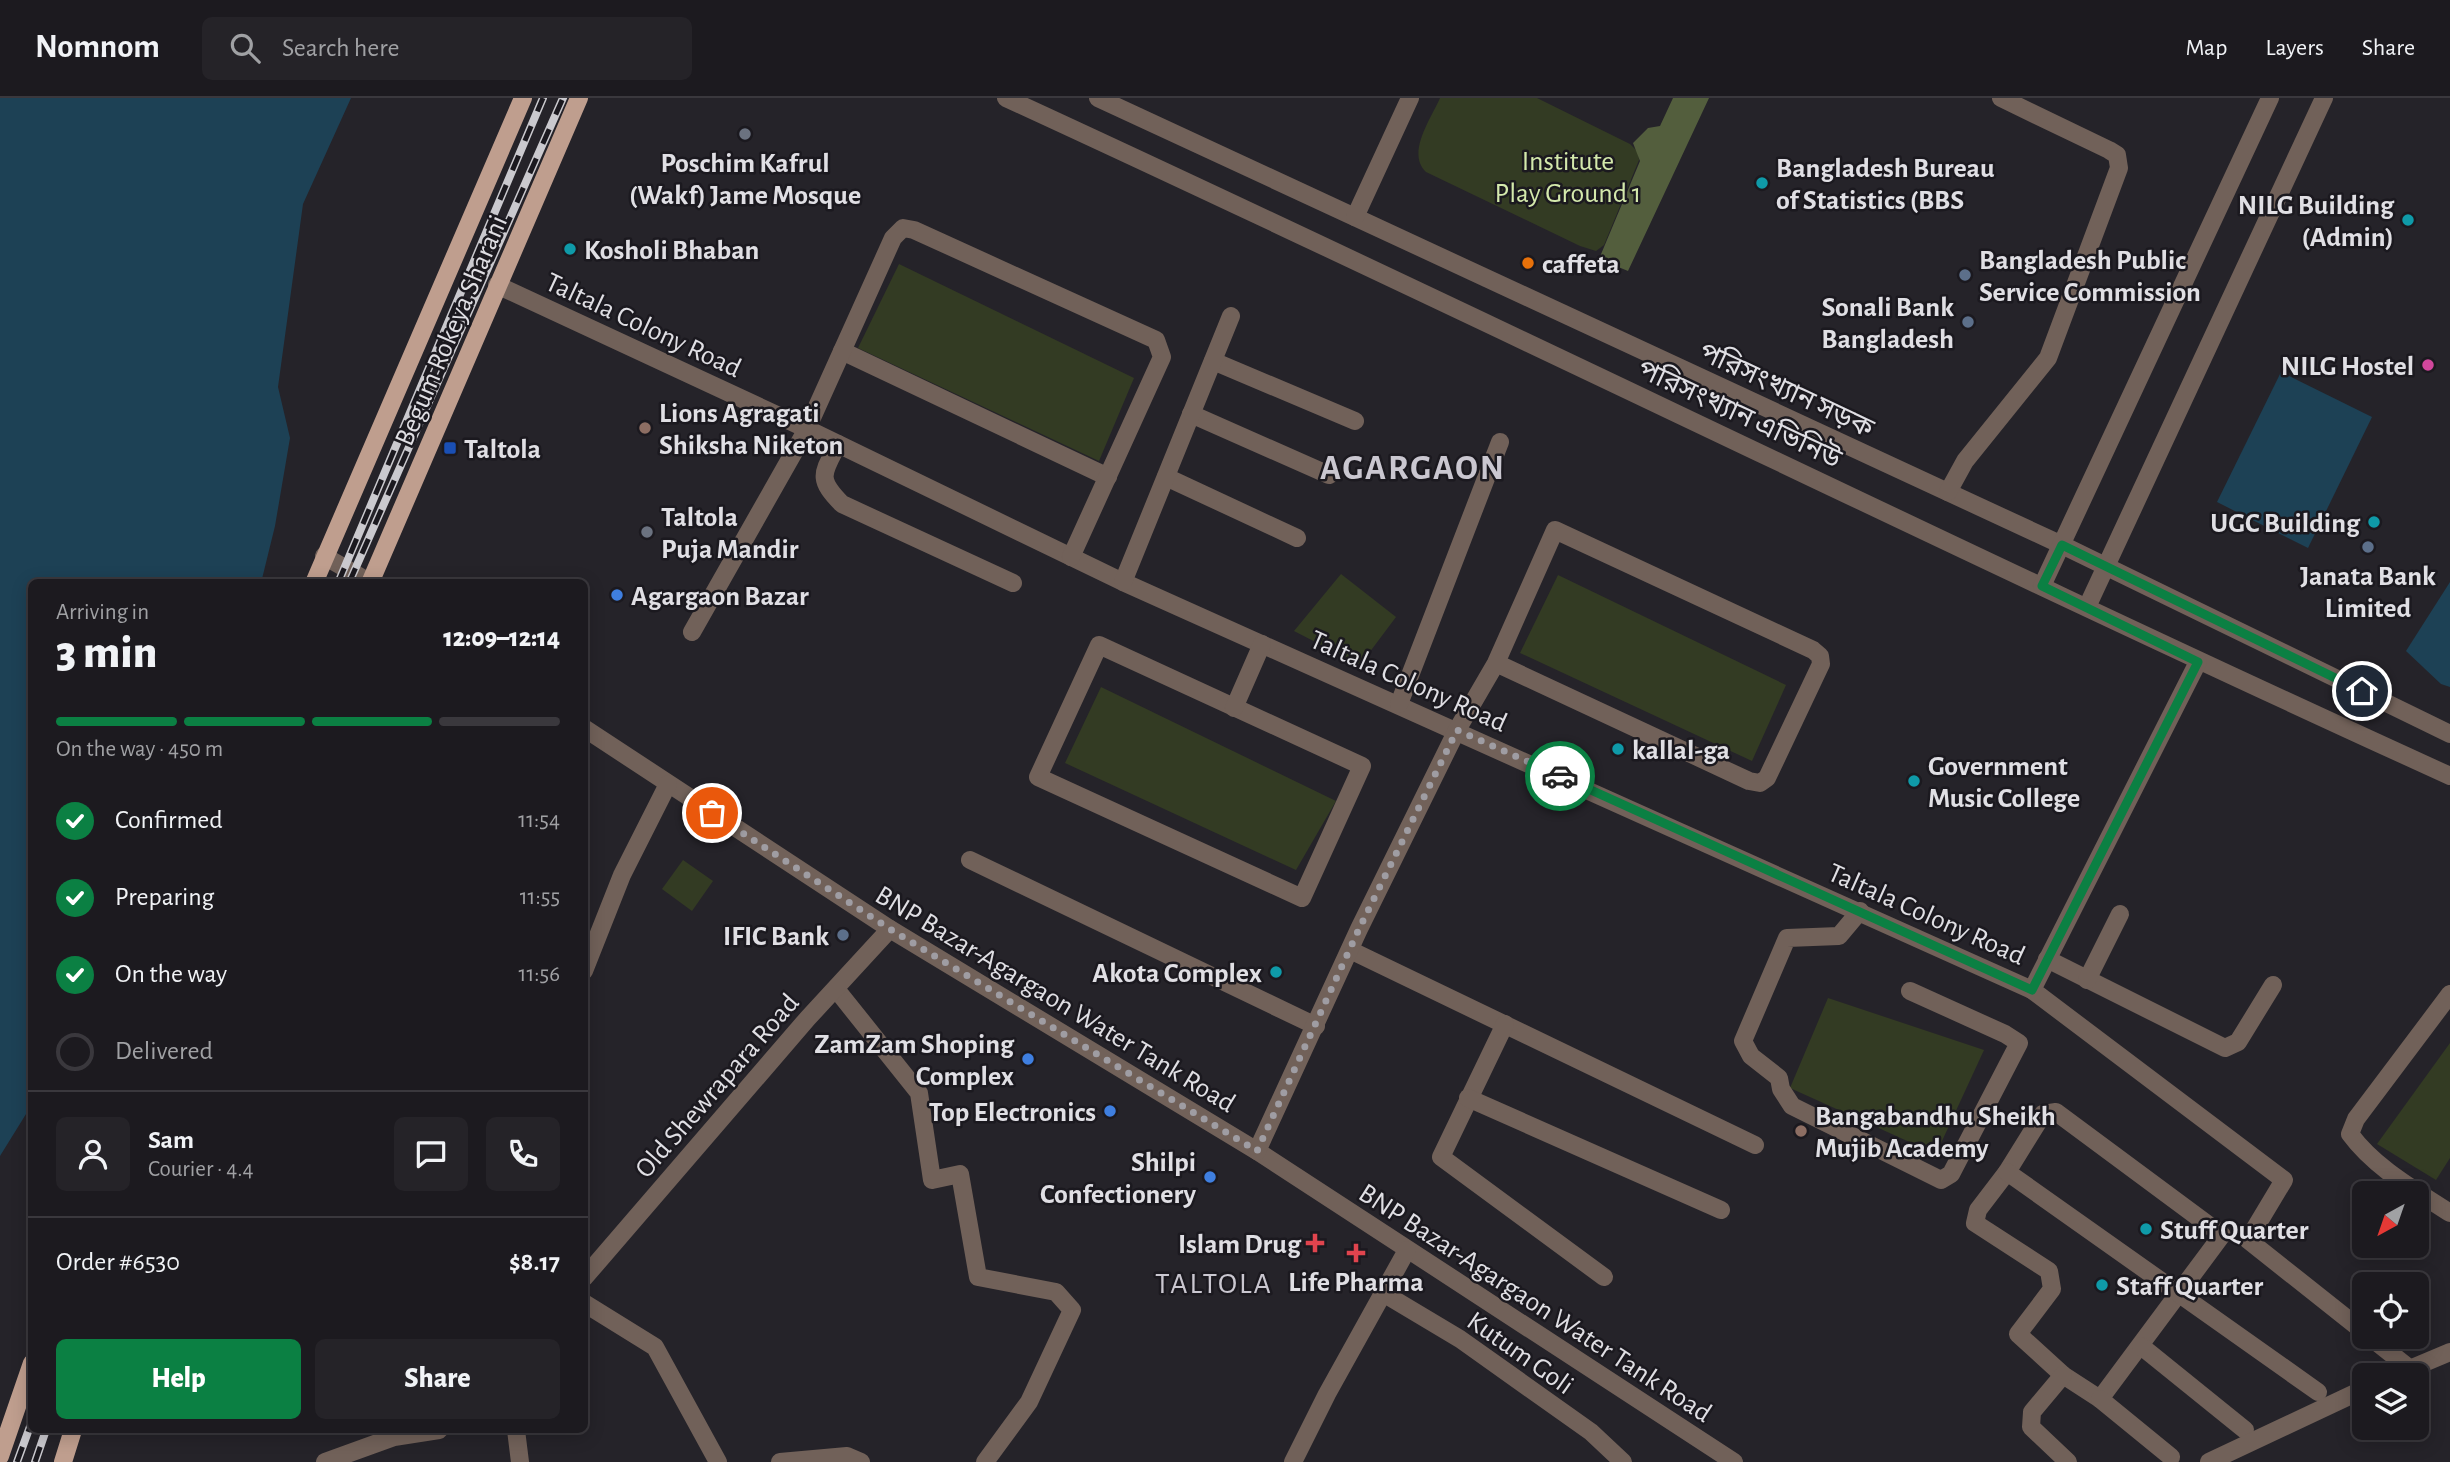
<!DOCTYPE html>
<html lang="en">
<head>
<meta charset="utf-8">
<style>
  :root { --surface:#1c1a1f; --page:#252328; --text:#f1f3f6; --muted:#a0a1a4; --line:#3a383d; --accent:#0b8043 }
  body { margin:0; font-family:"Alegreya Sans","Noto Sans Bengali",sans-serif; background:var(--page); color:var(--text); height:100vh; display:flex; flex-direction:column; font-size:26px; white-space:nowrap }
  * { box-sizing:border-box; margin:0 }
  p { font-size:23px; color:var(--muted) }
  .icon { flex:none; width:38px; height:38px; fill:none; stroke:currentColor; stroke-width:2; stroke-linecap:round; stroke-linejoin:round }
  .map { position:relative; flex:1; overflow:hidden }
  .sheet { position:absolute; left:28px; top:481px; width:560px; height:854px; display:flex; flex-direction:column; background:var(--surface); border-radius:10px; box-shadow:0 4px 18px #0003,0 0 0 2px var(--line) }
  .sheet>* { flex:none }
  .needle { width:46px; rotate:220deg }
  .fabs { position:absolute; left:2352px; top:1083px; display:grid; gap:14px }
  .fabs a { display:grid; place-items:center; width:77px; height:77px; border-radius:10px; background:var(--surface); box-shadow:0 4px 18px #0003,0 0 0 2px var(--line); font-size:35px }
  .pin { position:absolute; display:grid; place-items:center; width:60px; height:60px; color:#fff; margin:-30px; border:4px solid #fff; border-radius:50%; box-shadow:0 2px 7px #0007 }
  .courier { position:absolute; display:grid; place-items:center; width:70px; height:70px; margin:-35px; border:5px solid #0b8043; border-radius:50%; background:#fff; color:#222; box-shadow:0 2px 9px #0007 }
  .summary em { font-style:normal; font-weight:800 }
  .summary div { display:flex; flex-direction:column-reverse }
  .summary { display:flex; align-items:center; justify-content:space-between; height:119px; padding:0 28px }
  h1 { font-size:46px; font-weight:800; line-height:52px }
  .bar { display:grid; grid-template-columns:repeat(4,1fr); gap:10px 7px; align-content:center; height:84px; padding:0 28px }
  .bar i { height:9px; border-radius:5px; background:var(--line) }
  .bar .current { background:var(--accent) }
  .bar p { grid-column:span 4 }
  .line { display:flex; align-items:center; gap:18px; padding:0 28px; border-top:2px solid var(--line) }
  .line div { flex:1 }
  .round { display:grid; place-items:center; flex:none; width:74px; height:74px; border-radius:10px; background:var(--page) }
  ol { padding:0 28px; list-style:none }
  li { display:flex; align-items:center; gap:21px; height:77px }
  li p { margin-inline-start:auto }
  li .icon { padding:7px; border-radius:50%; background:var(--accent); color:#fff; stroke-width:4 }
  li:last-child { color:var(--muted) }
  li i { width:38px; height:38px; border:4px solid var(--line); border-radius:50% }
  .button { display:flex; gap:14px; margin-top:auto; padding:14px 28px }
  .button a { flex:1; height:80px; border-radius:10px; background:var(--accent); color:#fff; font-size:28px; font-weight:800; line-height:80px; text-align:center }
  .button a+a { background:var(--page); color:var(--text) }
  header { display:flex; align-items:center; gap:42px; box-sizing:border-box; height:98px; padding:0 35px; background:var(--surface); border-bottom:2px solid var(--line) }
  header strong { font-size:33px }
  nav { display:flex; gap:38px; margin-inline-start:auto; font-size:24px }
  .search { width:490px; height:63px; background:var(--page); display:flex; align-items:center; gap:18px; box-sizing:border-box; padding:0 24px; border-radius:10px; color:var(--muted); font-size:26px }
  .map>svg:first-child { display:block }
</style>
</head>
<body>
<header>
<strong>Nomnom</strong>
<div class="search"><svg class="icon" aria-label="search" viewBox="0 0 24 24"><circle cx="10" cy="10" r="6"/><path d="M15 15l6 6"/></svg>Search here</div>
<nav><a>Map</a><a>Layers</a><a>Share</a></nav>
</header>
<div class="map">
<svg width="2450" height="1364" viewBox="0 0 2450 1364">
  <rect width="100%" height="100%" fill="#252329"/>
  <g fill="#333b23">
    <path d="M1440 0H1537L1630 46 1638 54 1639 62 1604 147 1596 153 1580 148 1426 74C1406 55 1431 21 1440 0Z"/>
    <polygon points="899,166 1134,280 1099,363 858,250"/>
    <polygon points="1341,476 1396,519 1360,567 1294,533"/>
    <polygon points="1558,477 1786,587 1752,663 1520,555"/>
    <polygon points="1101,589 1336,703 1296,772 1065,665"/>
    <polygon points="683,762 713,783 692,813 662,791"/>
    <polygon points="1828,900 1984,952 1936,1056 1790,990"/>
    <polygon points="2450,945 2450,1060 2436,1082 2377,1046"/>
  </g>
  <polygon fill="#535e3d" points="1673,0 1709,0 1628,173 1599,161 1640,63 1633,45 1648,30 1660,28"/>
  <g fill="#1d4155">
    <polygon points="0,0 351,0 303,106 278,289 290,340 275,428 261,485 32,485 31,1008 0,1058"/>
    <polygon points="2281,274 2372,319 2308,450 2217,404"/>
    <polygon points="2450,484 2450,589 2441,586 2406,553"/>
  </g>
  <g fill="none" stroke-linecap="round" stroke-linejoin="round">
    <g stroke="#716159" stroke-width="18">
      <path d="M1006 0C1489 222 1966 458 2450 678"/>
      <polyline points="1098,0 2062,447 2450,636"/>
      <polyline points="1355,119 1410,0"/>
      <polyline points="497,187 807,331 1123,484 2032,892"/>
      <polyline points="842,253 1108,379"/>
      <polyline points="1213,263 1355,323"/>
      <polyline points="1191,316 1329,377"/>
      <path d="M838 346C823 375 816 380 842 406L1013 485"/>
      <polyline points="1166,379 1297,440"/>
      <polyline points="1948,394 1965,363 2048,260 2119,70 2117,57 2109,52 2001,0"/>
      <polyline points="324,458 371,485"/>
      <polyline points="1123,484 1231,218"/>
      <polyline points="2042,488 2270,0"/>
      <polyline points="2087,509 2324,0"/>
      <polyline points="692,534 807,331 893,140 903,130 914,132 1156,242 1162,259 1071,459"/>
      <polygon points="1099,547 1362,668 1302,800 1038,679"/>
      <polyline points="2198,564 2032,892 2284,1082 2248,1142 2364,1234"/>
      <polyline points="1399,606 1500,344"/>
      <polyline points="1234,610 1262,546"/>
      <polyline points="584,630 890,831 1257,1053 1734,1364"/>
      <polyline points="970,762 1316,928"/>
      <polyline points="1860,813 1839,838 1787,840 1743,943 1751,958 1779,980 1781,991 1792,1008 1941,1082 1951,1076 2019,945 2005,936 1910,893"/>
      <polyline points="1350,852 1755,1047"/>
      <polyline points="2047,861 2225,950 2238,944 2273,887"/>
      <polyline points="584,873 622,777 668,686"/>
      <polyline points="2087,882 2120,816"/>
      <polyline points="836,891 919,995 932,1082 960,1076 978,1179 1056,1194 1072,1212 1029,1304 985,1364"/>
      <path d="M2450 896 2356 1021 2350 1036C2375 1070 2415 1092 2450 1115"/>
      <polyline points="1505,926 1441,1059 1604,1179"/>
      <polyline points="1468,1000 1721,1112"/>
      <polygon points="2056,1014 2222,1137 2100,1301 2063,1277 2018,1236 2052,1191 2049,1173 1975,1125 1978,1112 2007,1074 2043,1016"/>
      <polyline points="1257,1053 1359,831 1457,632 1496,565 1555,432 1813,552 1820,558 1821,566 1767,680 1760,685 1749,683 1496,565"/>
      <polyline points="2007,1074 2318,1294"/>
      <polyline points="584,1180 808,920 890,831"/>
      <polyline points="1383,1195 1460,1241 1591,1334 1623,1364"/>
      <polyline points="584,1205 655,1249 718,1364"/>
      <polyline points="2370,1239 2409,1270"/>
      <polyline points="2141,1248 2245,1332"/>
      <polyline points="2063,1277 2032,1314 2031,1329 2068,1364"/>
      <polyline points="2393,1278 2450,1254"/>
      <polyline points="2100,1301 2171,1359"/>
      <polyline points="516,1332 520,1364"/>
      <polyline points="325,1364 394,1339 439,1332"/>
      <polyline points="780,1364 847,1358 861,1364"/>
      <polyline points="1293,1364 1327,1296 1407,1152"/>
      <polyline points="2209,1364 2364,1291"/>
    </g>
    <g stroke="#bf9e8e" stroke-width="18">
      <polyline points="314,485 523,0"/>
      <polyline points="370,485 579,0"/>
      <polyline points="0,1358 32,1265"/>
      <polyline points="63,1364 73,1332"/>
    </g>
    <defs>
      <g id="rail">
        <polyline points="338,485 543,0"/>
        <polyline points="349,485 563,0"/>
        <polyline points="17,1364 32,1323"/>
        <polyline points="35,1364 46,1332"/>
      </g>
    </defs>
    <use href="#rail" stroke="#cac9ce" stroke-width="8"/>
    <use href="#rail" stroke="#1b191f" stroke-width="5" stroke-dasharray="16" stroke-linecap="butt"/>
  </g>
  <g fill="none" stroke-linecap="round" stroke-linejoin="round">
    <polyline stroke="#9f9da3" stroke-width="7" stroke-dasharray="0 12.6" points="712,715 890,831 1257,1053 1359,831 1457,632 1560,678"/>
    <polyline stroke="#0b8043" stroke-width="9" points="1560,678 2032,892 2198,564 2042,488 2062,447 2362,593"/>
  </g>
  <g fill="#6b7280" stroke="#1b191f" stroke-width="2.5">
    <circle cx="745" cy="36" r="7"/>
    <circle cx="647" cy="434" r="7"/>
  </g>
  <g fill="#0f9aa8" stroke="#1b191f" stroke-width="2.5">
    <circle cx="1762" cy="85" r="7"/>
    <circle cx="2408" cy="122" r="7"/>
    <circle cx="570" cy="151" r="7"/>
    <circle cx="2374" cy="424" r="7"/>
    <circle cx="1618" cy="651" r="7"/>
    <circle cx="1914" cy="683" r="7"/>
    <circle cx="1276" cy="874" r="7"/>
    <circle cx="2146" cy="1131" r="7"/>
    <circle cx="2102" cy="1187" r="7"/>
  </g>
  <circle fill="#e8710a" stroke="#1b191f" stroke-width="2.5" cx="1528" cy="165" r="7"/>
  <g fill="#5c6f8a" stroke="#1b191f" stroke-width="2.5">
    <circle cx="1965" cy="177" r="7"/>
    <circle cx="1968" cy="224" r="7"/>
    <circle cx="2368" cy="449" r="7"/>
    <circle cx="843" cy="837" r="7"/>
  </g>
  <circle fill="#d1479c" stroke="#1b191f" stroke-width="2.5" cx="2428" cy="267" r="7"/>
  <g fill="#8d6e63" stroke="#1b191f" stroke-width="2.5">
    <circle cx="645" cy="330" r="7"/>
    <circle cx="1801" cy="1033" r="7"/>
  </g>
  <rect fill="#1a4fb4" stroke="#1b191f" stroke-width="2.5" x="443" y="343" width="14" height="14" rx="3.5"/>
  <g fill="#3f7fe0" stroke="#1b191f" stroke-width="2.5">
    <circle cx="617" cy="497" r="7"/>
    <circle cx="1028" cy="961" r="7"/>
    <circle cx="1110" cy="1013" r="7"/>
    <circle cx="1210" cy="1079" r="7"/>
  </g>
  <g fill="#e0444e" stroke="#1b191f" stroke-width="2.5">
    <path d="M1311.5 1134.5h7v7h7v7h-7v7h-7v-7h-7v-7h7z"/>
    <path d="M1352.5 1144.5h7v7h7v7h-7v7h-7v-7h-7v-7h7z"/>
  </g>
  <g text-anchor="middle" stroke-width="5" stroke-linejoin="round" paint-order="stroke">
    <g font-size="28" fill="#d4e9ac" stroke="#1b191f">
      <text x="1568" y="72">Institute<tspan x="1568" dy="32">Play Ground 1</tspan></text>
    </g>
    <g font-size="28" font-weight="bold" fill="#e0dfe4" stroke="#1b191f" text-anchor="start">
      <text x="745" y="74" text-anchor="middle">Poschim Kafrul<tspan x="745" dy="32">(Wakf) Jame Mosque</tspan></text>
      <text x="1776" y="79">Bangladesh Bureau<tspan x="1776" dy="32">of Statistics (BBS</tspan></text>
      <text x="2394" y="116" text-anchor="end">NILG Building<tspan x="2394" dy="32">(Admin)</tspan></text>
      <text x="584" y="161">Kosholi Bhaban</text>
      <text x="1979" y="171">Bangladesh Public<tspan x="1979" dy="32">Service Commission</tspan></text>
      <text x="1542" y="175">caffeta</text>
      <text x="1954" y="218" text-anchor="end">Sonali Bank<tspan x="1954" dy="32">Bangladesh</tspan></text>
      <text x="2414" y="277" text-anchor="end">NILG Hostel</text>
      <text x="659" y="324">Lions Agragati<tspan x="659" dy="32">Shiksha Niketon</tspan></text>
      <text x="464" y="360">Taltola</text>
      <text x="661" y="428">Taltola<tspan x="661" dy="32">Puja Mandir</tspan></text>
      <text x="2360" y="434" text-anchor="end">UGC Building</text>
      <text x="2368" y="487" text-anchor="middle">Janata Bank<tspan x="2368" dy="32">Limited</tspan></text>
      <text x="631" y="507">Agargaon Bazar</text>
      <text x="1632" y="661">kallal-ga</text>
      <text x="1928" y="677">Government<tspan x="1928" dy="32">Music College</tspan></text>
      <text x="829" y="847" text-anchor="end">IFIC Bank</text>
      <text x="1262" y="884" text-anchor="end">Akota Complex</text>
      <text x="1014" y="955" text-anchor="end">ZamZam Shoping<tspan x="1014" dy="32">Complex</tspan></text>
      <text x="1096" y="1023" text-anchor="end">Top Electronics</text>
      <text x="1815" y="1027">Bangabandhu Sheikh<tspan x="1815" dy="32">Mujib Academy</tspan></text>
      <text x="1196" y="1073" text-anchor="end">Shilpi<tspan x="1196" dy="32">Confectionery</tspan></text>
      <text x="2160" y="1141">Stuff Quarter</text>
      <text x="1301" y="1155" text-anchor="end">Islam Drug</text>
      <text x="1356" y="1193" text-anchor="middle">Life Pharma</text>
      <text x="2116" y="1197">Staff Quarter</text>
    </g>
    <g font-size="28" fill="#e0dfe4" stroke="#1b191f">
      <text transform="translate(644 226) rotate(25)" y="10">Taltala Colony Road</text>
      <text transform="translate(450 232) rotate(-67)" y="10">Begum Rokeya Sharani</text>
      <text transform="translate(1787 291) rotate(25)" y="10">পরিসংখ্যান সড়ক</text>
      <text transform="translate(1740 315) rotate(25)" y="10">পরিসংখ্যান এভিনিউ</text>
      <text transform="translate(1409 582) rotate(24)" y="10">Taltala Colony Road</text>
      <text transform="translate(1927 815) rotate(24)" y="10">Taltala Colony Road</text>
      <text transform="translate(1056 900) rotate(31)" y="10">BNP Bazar-Agargaon Water Tank Road</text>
      <text transform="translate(716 987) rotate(-49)" y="10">Old Shewrapara Road</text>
      <text transform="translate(1536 1204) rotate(33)" y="10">BNP Bazar-Agargaon Water Tank Road</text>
      <text transform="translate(1521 1254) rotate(35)" y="10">Kutum Goli</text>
    </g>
    <g font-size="30" letter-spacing="2" fill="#cac7d0" stroke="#1b191f">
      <text x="1214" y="1195">TALTOLA</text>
    </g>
    <g font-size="35" font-weight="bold" letter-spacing="2" fill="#cac7d0" stroke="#1b191f">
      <text x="1413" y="381">AGARGAON</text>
    </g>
  </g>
</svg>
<div class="fabs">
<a><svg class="needle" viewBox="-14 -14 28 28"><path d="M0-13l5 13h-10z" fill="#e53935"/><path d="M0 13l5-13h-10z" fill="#a0a1a4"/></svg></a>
<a><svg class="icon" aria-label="locate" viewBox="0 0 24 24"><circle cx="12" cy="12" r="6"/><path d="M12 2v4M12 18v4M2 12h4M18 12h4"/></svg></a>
<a><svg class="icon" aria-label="layers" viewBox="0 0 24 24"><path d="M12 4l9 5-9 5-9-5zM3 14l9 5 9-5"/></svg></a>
</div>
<div class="pin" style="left:712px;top:715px;background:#ea580c"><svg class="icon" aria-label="bag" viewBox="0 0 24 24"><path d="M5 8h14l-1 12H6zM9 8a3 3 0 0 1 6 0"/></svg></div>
<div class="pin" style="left:2362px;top:593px;background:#1f2937"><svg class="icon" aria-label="home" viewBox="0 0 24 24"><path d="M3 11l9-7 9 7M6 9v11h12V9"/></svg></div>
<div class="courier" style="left:1560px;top:678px"><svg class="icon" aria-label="car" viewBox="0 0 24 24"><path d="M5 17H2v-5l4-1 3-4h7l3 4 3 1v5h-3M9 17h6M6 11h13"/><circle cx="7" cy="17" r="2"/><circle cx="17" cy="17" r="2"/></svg></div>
<section class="sheet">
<div class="summary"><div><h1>3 min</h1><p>Arriving in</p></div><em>12:09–12:14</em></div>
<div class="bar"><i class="current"></i><i class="current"></i><i class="current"></i><i></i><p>On the way · 450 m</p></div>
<ol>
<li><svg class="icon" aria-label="check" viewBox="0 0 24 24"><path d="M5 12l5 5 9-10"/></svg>Confirmed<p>11:54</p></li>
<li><svg class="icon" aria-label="check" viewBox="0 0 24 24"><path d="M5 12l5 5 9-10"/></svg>Preparing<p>11:55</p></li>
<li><svg class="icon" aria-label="check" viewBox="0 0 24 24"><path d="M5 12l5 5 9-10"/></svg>On the way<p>11:56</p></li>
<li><i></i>Delivered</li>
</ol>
<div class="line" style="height:126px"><a class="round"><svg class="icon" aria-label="person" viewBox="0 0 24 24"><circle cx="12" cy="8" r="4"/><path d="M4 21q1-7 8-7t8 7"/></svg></a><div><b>Sam</b><p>Courier · 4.4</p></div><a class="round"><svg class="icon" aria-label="chat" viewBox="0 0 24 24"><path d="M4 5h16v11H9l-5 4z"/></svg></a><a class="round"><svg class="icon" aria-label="phone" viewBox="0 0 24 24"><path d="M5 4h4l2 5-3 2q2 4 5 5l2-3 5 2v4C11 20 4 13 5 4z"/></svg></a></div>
<div class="line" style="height:91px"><div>Order #6530</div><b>$8.17</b></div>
<div class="button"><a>Help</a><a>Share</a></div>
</section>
</div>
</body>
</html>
